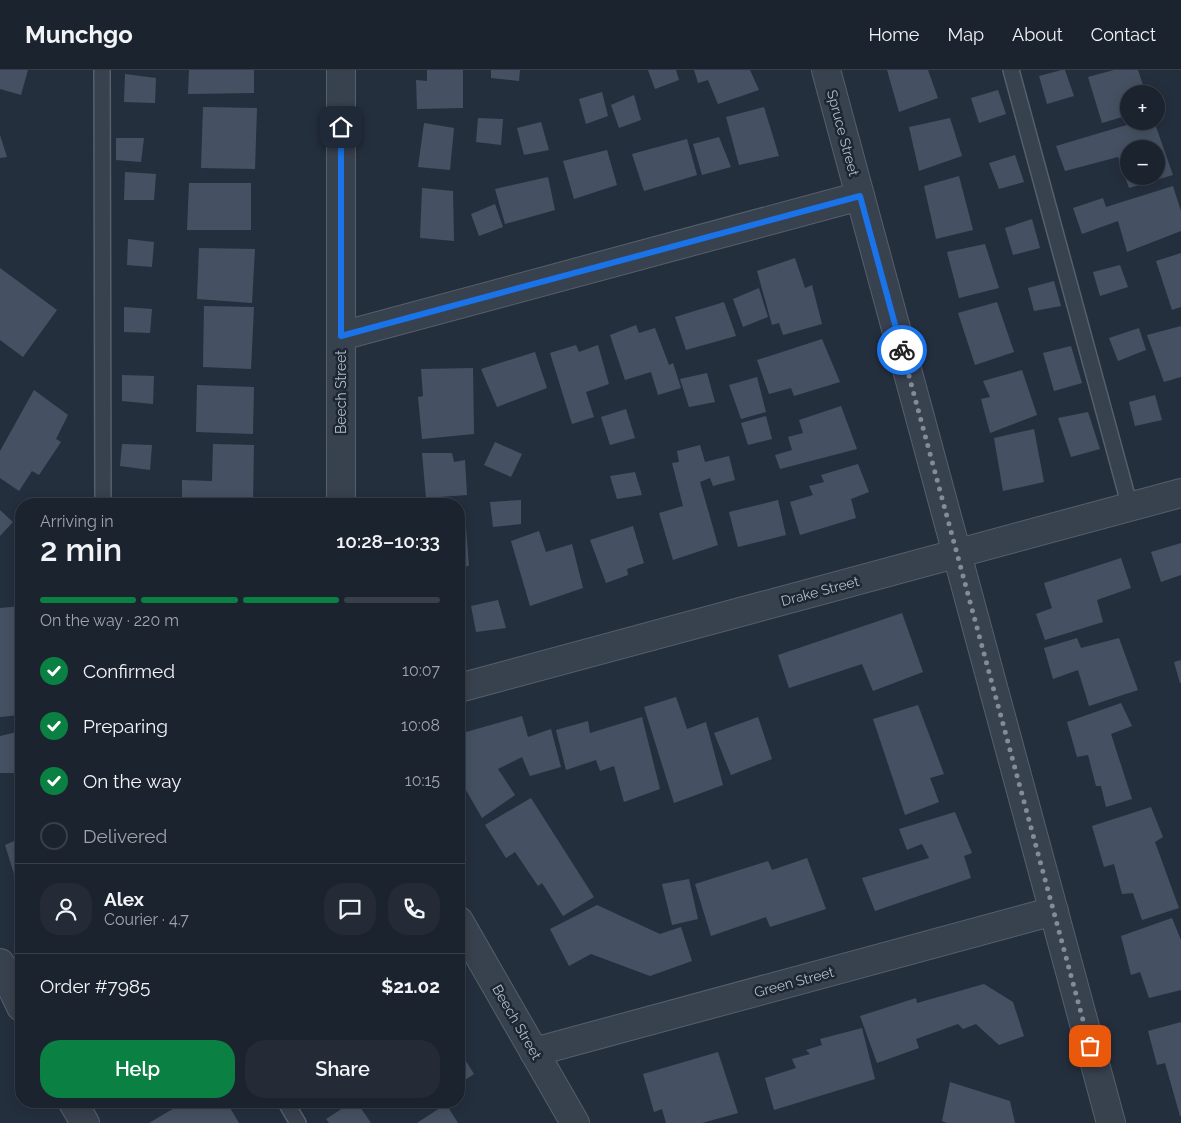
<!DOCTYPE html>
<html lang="en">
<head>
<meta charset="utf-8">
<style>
  :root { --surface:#1b232e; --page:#242b36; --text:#f1f3f6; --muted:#a0a4aa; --line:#39404a; --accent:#0b8043 }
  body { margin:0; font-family:Raleway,sans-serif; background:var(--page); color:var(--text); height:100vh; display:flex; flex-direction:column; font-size:19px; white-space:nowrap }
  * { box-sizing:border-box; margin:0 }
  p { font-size:16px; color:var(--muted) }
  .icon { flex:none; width:28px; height:28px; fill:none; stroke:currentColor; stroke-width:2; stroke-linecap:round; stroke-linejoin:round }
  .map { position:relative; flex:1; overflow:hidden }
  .details { position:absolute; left:15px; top:428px; width:450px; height:610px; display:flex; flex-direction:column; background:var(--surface); border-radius:20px; box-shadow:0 2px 12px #0003,0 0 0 1px var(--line) }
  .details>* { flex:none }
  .fabs { position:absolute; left:1120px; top:15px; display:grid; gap:10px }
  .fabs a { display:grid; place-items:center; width:45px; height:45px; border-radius:50%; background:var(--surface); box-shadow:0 2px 12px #0003,0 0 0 1px var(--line); font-size:25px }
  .pin { position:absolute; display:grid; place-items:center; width:42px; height:42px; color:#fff; margin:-21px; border-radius:10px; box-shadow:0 2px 8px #0006 }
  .courier { position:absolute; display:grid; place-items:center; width:50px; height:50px; margin:-25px; border:4px solid #1a73e8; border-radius:50%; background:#fff; color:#222; box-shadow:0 1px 6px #0007 }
  .headline em { font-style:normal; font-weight:600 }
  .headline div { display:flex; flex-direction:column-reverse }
  .headline { display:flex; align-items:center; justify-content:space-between; height:85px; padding:0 25px }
  h1 { font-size:32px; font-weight:600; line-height:38px }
  .bar { display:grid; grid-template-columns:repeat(4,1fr); gap:8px 5px; align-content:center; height:60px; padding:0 25px }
  .bar i { height:6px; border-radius:4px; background:var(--line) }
  .bar .selected { background:var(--accent) }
  .bar p { grid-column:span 4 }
  .line { display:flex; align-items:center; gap:12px; padding:0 25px; border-top:1px solid var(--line) }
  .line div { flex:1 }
  .round { display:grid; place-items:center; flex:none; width:52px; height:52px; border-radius:20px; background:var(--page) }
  ol { padding:0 25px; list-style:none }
  li { display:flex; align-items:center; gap:15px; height:55px }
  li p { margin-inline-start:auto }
  li .icon { padding:5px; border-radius:50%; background:var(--accent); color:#fff; stroke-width:4 }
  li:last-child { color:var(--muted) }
  li i { width:28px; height:28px; border:2px solid var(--line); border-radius:50% }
  .primary-button { display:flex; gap:10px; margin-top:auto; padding:10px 25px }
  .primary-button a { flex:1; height:58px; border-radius:20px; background:var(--accent); color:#fff; font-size:20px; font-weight:600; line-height:58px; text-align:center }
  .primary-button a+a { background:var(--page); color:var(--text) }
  header { display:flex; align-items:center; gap:30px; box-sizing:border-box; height:70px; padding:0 25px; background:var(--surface); border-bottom:1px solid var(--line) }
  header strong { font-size:24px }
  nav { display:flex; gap:28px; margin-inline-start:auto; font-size:18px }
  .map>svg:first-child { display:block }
</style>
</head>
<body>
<header>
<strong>Munchgo</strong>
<nav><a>Home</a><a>Map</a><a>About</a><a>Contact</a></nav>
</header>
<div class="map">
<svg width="1181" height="1053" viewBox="0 0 1181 1053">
  <rect width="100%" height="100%" fill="#242f3e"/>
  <g fill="#455162" fill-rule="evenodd">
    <polygon points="0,0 28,0 21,25 0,19"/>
    <polygon points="189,0 254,0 254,23 188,24"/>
    <polygon points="427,0 463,0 463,38 417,39 416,10 427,11"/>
    <polygon points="491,0 520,0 519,11 491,8"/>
    <polygon points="648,0 676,0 679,10 655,19"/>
    <polygon points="694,0 750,0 759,20 718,34 708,10 698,13"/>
    <polygon points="887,0 928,0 938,28 899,42"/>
    <polygon points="1062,0 1065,0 1074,26 1047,34 1039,6"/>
    <polygon points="1114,0 1138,0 1146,24 1129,24 1129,45 1102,53 1088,7"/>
    <polygon points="125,4 156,8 155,33 124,32"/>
    <polygon points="998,20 1006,44 979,53 971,28"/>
    <polygon points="602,22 608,46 586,54 579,29"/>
    <polygon points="634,25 641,50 619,58 611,35"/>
    <polygon points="203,37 257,38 255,99 201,98"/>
    <polygon points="764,37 779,86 739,95 726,47"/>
    <polygon points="478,48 503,49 501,75 476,72"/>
    <polygon points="950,48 962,86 919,101 909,57"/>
    <path d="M1140 51H1154L1173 105 1129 118 1118 87 1065 101 1056 76ZM1129 79H1156V106H1129Z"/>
    <polygon points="541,52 549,80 524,85 517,58"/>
    <polygon points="424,53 454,58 450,100 418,97"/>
    <polygon points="0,65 7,87 0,88"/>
    <polygon points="719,67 731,97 702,105 693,74"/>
    <polygon points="116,68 144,68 141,92 116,90"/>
    <polygon points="687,69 697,105 644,121 632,84"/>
    <polygon points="607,80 617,115 574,129 563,91"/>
    <polygon points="1015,85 1024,112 999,119 989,93"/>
    <polygon points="125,102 156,104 154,130 124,130"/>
    <polygon points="959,106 973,160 936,169 924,116"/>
    <polygon points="548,107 555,140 505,154 495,119"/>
    <polygon points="189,113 251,113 251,160 187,160"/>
    <polygon points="1173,116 1181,141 1181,161 1127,182 1118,151 1082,164 1073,138 1103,128 1106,137"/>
    <polygon points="422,118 453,121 454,171 420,168"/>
    <polygon points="495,134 503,157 479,166 471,144"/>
    <polygon points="1032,149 1040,178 1013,185 1005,158"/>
    <polygon points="128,169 154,172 152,197 127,195"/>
    <polygon points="985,174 999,218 959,228 947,182"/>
    <polygon points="199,178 255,179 252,233 197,229"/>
    <polygon points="1181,183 1181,237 1172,240 1156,191"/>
    <polygon points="795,188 805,218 812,215 822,254 783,265 779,253 772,255 757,201"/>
    <polygon points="1120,195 1128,217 1100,226 1093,202"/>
    <polygon points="0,198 57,240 23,287 0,270"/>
    <polygon points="1054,211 1061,236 1034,241 1028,218"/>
    <polygon points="759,218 768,247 743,257 733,229"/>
    <polygon points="724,232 736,266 686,280 675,247"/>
    <polygon points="997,232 1014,282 975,295 958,243"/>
    <polygon points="204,236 254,237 251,299 203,297"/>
    <polygon points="124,237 152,239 150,263 124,262"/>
    <polygon points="636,255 639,263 655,258 669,295 673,293 681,318 658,325 651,302 625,310 610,265"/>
    <polygon points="1181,256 1181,307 1164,312 1147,265"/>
    <polygon points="1139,258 1146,280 1118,291 1109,268"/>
    <polygon points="822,269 840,312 794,326 791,318 769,324 757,290"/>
    <polygon points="576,275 579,282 598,275 609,314 586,322 594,347 572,354 550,283"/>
    <polygon points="1071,276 1082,313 1054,321 1043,283"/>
    <polygon points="535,282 547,318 497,337 481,299"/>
    <polygon points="473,298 474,364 422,369 418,327 423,326 421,299"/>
    <polygon points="1022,300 1037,345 990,363 981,329 990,327 983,311"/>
    <polygon points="707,303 715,332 689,337 680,309"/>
    <polygon points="122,305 154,306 153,334 122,331"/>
    <polygon points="757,307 766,342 741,349 729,315"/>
    <polygon points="197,315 254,317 253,364 196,362"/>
    <polygon points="34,320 68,345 56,369 61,372 39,405 32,401 19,421 0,408 0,381"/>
    <polygon points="1155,325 1162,350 1135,356 1129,332"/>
    <polygon points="841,336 857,379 780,399 775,385 792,380 788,367 803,363 799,350"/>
    <polygon points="626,339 635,368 610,375 601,347"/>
    <polygon points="1088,342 1100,379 1071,387 1058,348"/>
    <polygon points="766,346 772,369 748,375 741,353"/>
    <polygon points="1034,359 1044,412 1003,421 994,368"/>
    <polygon points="495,372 522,384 511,407 484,395"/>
    <polygon points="122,374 152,375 150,400 120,396"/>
    <polygon points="213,374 254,375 253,434 182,434 182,410 212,411"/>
    <polygon points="700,375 705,392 729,386 735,410 713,416 710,408 700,412 718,475 673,490 659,443 683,436 672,393 679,392 677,381"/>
    <polygon points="422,383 452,383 454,392 465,390 467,425 426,428"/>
    <polygon points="858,394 869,422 851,429 856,448 800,465 790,432 813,425 809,416 824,412 821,405"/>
    <polygon points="635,402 642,425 617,429 610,406"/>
    <polygon points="521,430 521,454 493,457 490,432"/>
    <polygon points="778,430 786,465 738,477 729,442"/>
    <polygon points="0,440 13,452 0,466"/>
    <polygon points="459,444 465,444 469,496 459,497"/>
    <polygon points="633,456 644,493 627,499 628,505 606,513 590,470"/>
    <polygon points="539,461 546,482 572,474 583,518 530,536 511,471"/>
    <polygon points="1181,473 1181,505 1161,512 1151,482"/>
    <polygon points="1121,488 1131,518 1097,530 1103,552 1045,570 1036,544 1052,538 1044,513"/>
    <polygon points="498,530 506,558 476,562 471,536"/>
    <polygon points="21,536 21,645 0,647 0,538"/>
    <polygon points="902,543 923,602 873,621 862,594 789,618 778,585"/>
    <polygon points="1077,568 1081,578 1119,568 1138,620 1089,636 1078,600 1053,609 1044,578"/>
    <polygon points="1181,590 1181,613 1180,613 1174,592"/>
    <polygon points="676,627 687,659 706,652 723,715 674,733 644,637"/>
    <polygon points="1121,633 1132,656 1111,664 1132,729 1106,737 1101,716 1096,716 1088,685 1077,687 1067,652"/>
    <polygon points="918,635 944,704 930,708 939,732 905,745 873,649"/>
    <polygon points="522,646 528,667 551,659 561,697 530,706 522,687 498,699 515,725 482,748 459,708 459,664"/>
    <polygon points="642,647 660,719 624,732 614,696 600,701 596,690 566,700 556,660 588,651 590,663"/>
    <polygon points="758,647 772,689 731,705 714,663"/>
    <polygon points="21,661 21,713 15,703 0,703 0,666"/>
    <polygon points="531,728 594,827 563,846 542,813 538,816 515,782 506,788 485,755"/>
    <polygon points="1151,737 1163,767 1155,772 1179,838 1142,850 1133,823 1122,824 1114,794 1104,797 1092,756"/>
    <polygon points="955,742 972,783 964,786 971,808 875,841 862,808 929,788 922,774 907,780 899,759"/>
    <polygon points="21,768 21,802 14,804 5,775"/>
    <polygon points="807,788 826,839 770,857 766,847 711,866 695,814 768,791 772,800"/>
    <polygon points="689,809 698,849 672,855 662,814"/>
    <polygon points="597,835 660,864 681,857 692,891 650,906 591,884 569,896 550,859"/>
    <polygon points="1172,848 1181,870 1181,920 1149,928 1140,902 1131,905 1121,866"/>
    <polygon points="984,914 1013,932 1024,966 999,975 976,954 963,959 958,954 916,969 919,978 877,993 860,946 916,928 917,933"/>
    <polygon points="1181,952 1181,1046 1180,1046 1165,993 1157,995 1148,961"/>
    <polygon points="862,958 875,1009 774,1040 765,1008 796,998 792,989 810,984 806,980 822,975 820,969"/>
    <polygon points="459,980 474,1004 459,1014"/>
    <polygon points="718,982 738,1043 702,1053 666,1053 662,1039 654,1042 643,1004"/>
    <polygon points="950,1012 1010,1031 1015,1053 947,1053 942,1051"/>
    <polygon points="186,1031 226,1031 239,1053 149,1053"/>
    <polygon points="354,1031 356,1031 371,1053 329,1053 326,1049"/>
    <polygon points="446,1034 458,1053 417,1053"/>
  </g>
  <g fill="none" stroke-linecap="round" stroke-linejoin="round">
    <defs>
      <g id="service">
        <polyline points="102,0 103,434"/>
        <polyline points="1011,0 1130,437"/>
        <polyline points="285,1031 298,1053"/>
      </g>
      <g id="minor">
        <polyline points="826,0 1111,1053"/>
        <polyline points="341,266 860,126"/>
        <polyline points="459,618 1181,423"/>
        <polyline points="534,982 1054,841"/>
      </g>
      <g id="tertiary">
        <polyline points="341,0 341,434"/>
        <polyline points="459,851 575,1053"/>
        <polyline points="0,893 21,937"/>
        <polyline points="72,1031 85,1053"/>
      </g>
    </defs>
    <use href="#service" stroke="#565f6c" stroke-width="18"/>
    <use href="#minor" stroke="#565f6c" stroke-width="30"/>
    <use href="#tertiary" stroke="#565f6c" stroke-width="30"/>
    <use href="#service" stroke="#38414e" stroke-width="15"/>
    <use href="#minor" stroke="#38414e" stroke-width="28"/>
    <use href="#tertiary" stroke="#38414e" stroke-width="28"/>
  </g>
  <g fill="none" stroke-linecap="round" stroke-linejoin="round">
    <polyline stroke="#828b98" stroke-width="5" stroke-dasharray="0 9" points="902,280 1090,976"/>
    <polyline stroke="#1a73e8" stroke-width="6" points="341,57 341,266 860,126 902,280"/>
  </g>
  <g text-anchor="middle" stroke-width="5" stroke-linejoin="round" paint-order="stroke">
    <g font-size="14" fill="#b4bcc9" stroke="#1d2633">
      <text transform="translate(843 63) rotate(75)" y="5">Spruce Street</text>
      <text transform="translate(341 322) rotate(-90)" y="5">Beech Street</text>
      <text transform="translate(820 521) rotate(-15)" y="5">Drake Street</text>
      <text transform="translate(794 912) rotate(-15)" y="5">Green Street</text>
      <text transform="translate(517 952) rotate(60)" y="5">Beech Street</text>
    </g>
  </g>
</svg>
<div class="fabs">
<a>+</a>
<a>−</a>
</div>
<div class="pin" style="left:1090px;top:976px;background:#ea580c"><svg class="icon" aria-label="bag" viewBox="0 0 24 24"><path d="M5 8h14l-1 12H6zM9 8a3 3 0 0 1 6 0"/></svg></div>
<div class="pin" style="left:341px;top:57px;background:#1f2937"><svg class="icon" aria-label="home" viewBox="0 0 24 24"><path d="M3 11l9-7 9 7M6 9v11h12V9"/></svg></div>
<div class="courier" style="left:902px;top:280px"><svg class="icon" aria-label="bike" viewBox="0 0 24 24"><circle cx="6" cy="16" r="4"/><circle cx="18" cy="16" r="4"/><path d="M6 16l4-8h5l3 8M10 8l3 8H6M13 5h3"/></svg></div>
<section class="details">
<div class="headline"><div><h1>2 min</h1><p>Arriving in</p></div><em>10:28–10:33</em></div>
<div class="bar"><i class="selected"></i><i class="selected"></i><i class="selected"></i><i></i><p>On the way · 220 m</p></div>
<ol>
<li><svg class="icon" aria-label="check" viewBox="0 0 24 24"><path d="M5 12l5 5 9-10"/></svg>Confirmed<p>10:07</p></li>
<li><svg class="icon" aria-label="check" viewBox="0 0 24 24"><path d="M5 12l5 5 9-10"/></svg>Preparing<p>10:08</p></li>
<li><svg class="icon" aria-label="check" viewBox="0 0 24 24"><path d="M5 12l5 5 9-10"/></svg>On the way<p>10:15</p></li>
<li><i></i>Delivered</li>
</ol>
<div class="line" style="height:90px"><a class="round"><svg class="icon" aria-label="person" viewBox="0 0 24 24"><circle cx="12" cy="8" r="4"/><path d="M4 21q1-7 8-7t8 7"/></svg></a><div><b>Alex</b><p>Courier · 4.7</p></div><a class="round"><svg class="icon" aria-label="chat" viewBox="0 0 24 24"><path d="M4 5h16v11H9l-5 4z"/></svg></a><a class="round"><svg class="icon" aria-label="phone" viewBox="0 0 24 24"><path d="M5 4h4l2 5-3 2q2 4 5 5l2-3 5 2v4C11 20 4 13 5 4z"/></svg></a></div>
<div class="line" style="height:65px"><div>Order #7985</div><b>$21.02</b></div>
<div class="primary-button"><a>Help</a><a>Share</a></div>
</section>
</div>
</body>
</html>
